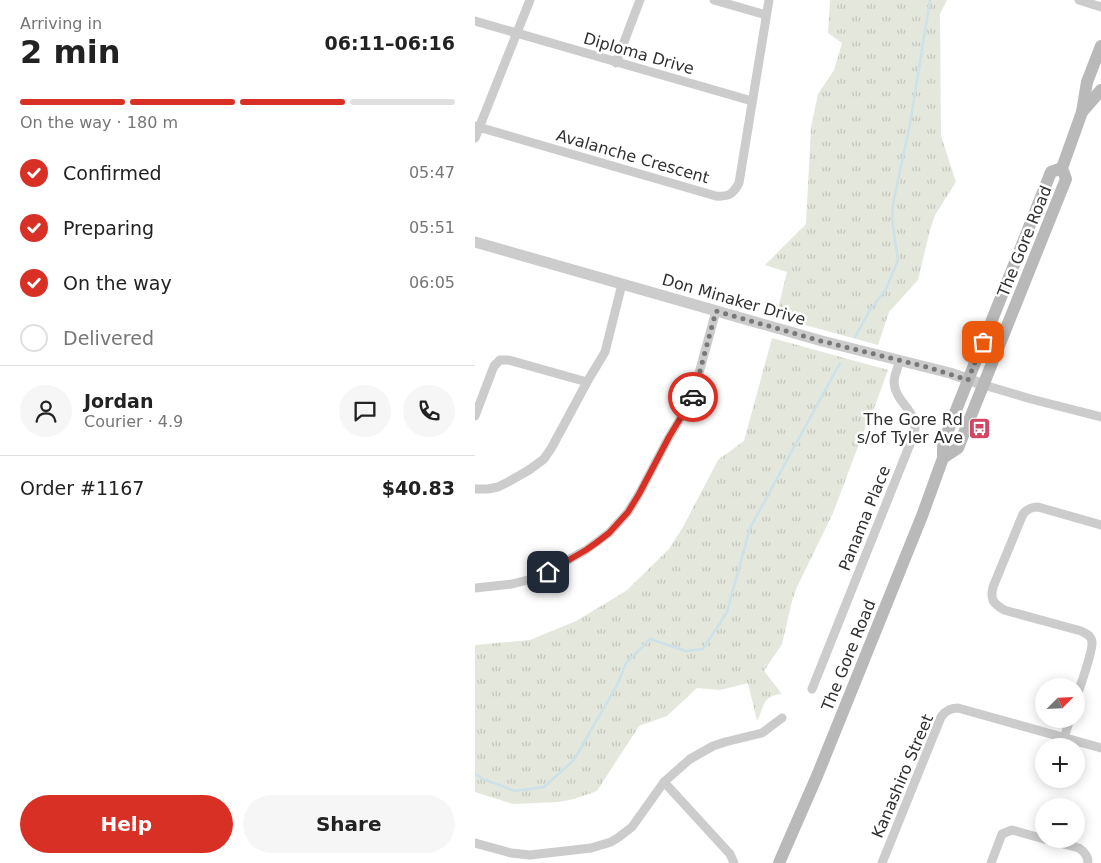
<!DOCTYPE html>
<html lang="en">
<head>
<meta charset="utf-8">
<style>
  :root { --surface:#fff; --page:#f6f6f6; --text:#222; --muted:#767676; --line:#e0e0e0; --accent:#d93025 }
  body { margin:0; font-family:"DejaVu Sans",sans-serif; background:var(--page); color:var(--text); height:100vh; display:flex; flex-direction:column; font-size:19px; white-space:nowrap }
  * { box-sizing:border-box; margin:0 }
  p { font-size:16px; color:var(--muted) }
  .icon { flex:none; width:28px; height:28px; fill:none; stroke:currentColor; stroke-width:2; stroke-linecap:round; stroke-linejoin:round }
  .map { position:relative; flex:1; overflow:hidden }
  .side { display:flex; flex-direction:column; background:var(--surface); width:475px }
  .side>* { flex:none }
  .needle { width:32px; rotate:66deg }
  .controls { position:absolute; left:560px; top:678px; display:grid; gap:10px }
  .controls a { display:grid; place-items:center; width:50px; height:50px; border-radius:50%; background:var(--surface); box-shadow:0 2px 12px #0003; font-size:25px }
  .pin { position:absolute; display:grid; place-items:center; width:42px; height:42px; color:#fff; margin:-21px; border-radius:10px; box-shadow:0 2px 8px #0006 }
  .courier { position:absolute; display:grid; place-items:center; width:50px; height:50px; margin:-25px; border:4px solid #d93025; border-radius:50%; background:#fff; color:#222; box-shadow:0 1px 6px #0007 }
  .summary em { font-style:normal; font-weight:600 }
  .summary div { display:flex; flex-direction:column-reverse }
  .summary { display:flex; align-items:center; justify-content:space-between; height:85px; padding:0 20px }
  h1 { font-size:32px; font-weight:600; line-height:38px }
  .bar { display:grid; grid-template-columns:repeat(4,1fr); gap:8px 5px; align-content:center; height:60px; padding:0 20px }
  .bar i { height:6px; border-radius:4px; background:var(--line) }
  .bar .selected { background:var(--accent) }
  .bar p { grid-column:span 4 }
  .line { display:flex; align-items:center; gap:12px; padding:0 20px; border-top:1px solid var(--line) }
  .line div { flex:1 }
  .round { display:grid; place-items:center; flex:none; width:52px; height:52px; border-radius:26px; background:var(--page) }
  ol { padding:0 20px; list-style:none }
  li { display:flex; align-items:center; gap:15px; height:55px }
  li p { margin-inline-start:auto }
  li .icon { padding:5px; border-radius:50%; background:var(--accent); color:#fff; stroke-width:4 }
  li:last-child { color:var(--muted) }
  li i { width:28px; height:28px; border:2px solid var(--line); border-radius:50% }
  .primary-button { display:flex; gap:10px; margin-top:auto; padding:10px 20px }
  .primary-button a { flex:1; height:58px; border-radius:30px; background:var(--accent); color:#fff; font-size:20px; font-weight:600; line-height:58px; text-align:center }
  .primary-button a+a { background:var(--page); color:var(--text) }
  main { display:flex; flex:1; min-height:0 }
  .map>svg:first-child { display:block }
</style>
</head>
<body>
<main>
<section class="side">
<div class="summary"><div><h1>2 min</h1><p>Arriving in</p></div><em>06:11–06:16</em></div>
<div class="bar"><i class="selected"></i><i class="selected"></i><i class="selected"></i><i></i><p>On the way · 180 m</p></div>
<ol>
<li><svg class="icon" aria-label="check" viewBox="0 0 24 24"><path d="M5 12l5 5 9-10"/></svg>Confirmed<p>05:47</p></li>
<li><svg class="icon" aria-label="check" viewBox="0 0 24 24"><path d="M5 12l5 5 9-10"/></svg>Preparing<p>05:51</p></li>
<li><svg class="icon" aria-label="check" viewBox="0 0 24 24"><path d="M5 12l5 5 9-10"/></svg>On the way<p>06:05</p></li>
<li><i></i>Delivered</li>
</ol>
<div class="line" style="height:90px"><a class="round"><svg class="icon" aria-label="person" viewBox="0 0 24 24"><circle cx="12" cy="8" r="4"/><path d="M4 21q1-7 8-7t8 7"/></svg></a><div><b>Jordan</b><p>Courier · 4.9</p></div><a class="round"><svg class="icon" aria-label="chat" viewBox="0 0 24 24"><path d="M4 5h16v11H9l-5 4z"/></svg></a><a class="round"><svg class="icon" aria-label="phone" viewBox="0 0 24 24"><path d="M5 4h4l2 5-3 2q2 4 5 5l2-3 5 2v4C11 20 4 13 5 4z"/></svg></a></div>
<div class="line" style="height:65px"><div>Order #1167</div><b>$40.83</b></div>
<div class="primary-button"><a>Help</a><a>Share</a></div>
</section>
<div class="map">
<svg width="626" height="863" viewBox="0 0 626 863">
  <defs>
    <pattern id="park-tufts" width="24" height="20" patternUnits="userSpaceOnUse" patternTransform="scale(1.25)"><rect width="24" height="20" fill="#e4e7dc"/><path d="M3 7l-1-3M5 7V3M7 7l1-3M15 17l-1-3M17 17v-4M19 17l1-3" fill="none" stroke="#c4c6bd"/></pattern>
  </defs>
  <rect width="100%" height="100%" fill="#fff"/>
  <g fill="url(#park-tufts)">
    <polygon points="355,0 472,0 465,14 466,136 481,182 460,215 455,230 443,280 414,312 403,345 301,317 312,272 290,265 331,224 336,127 343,94 359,70 367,43 353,33"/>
    <path d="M297 338 413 370 400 406 393 420 358 513 322 587 317 601 307 644 289 671 307 694C287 695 289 708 282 721L273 683 245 690 222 688 192 716 164 726 122 791 99 799 84 802 38 804 0 792V645L55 640 101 621 151 591 194 549 208 527 243 460 269 441Z"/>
  </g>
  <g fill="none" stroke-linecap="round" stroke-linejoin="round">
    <g stroke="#cde1e8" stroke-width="2.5">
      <polyline points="380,337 395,310 411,289 423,260 417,219 418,204 435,124 455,0"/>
      <polyline points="0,774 8,779 40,791 69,787 99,760 142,685 151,663 175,639 211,651 228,649 252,612 275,528 365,363"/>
    </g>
    <g stroke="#ccc" stroke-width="9">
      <polyline points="239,0 291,15"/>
      <polyline points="604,0 626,7"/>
      <polyline points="0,21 277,101"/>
      <polyline points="141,63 165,0"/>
      <path d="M0 126 241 196C254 197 258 194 264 183L294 0"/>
      <polyline points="0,138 55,0"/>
      <polyline points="509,385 556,399 626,417"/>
      <polyline points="0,416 19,366 25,360 34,360 112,382"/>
      <polyline points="0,489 13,489 23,487 33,482 54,470 69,459 77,447 112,382 130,352 147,284"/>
      <polyline points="0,588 37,584 61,578 111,550 134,533 153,512 164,494 194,437 215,403 218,395 241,311"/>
      <path d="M337 689 439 434C440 432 440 429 440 426 440 411 420 400 419 383 419 376 423 367 425 360"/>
      <path d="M601 699C605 686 618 652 617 642 616 635 611 634 606 631L529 610C518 603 515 600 518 587L548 514C552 509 556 507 563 507L626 525"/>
      <polyline points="589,738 595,719"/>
      <polyline points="189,782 255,854 259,863"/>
      <path d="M569 839 604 848C610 852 613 856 613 863"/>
      <polyline points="0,843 36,853 55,855 116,848 136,842 144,837 157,827 189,782 215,759 238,746 250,742 287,733 307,718"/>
      <path d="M407 863 466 717C470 711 475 708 483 708L626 748"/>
      <polyline points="516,863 527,834 537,830 569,839"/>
    </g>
    <polyline stroke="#ccc" stroke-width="11" points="0,242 347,341 475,373 509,385"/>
    <g stroke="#b9b9b9" stroke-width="12">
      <polyline points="607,112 626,90"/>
      <polyline points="468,458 483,448 591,179 587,168 607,112 612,82 626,46"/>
      <polyline points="304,863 342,776 447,516 468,458 468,443 576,172 587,168"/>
    </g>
  </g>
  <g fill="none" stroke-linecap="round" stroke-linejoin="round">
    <polyline stroke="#787878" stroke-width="5" stroke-dasharray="0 9" points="218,397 241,311 346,341 452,367 493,380 508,342"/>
    <polyline stroke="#d93025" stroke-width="6" points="73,572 111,550 121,543 134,533 153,512 164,494 194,437 218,397"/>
  </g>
  <defs>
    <symbol id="bus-square" viewBox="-11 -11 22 22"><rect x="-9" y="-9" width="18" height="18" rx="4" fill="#d14663" stroke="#fff"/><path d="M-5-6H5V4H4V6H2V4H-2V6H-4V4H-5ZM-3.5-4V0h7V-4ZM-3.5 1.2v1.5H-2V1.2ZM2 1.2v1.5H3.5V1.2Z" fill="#fff"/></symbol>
  </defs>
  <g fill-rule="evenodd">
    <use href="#bus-square" x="492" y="416" width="25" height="25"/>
  </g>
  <g text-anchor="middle" stroke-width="5" stroke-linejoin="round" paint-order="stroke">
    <g font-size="16" fill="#2f2f2f" stroke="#fff">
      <text transform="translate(164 53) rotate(16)" y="6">Diploma Drive</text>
      <text transform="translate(158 156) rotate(16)" y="6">Avalanche Crescent</text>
      <text transform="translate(549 241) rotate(-68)" y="6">The Gore Road</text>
      <text transform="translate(259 299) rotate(16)" y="6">Don Minaker Drive</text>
      <text transform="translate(389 518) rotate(-68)" y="6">Panama Place</text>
      <text transform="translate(373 655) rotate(-68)" y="6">The Gore Road</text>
      <text transform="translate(427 776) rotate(-67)" y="6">Kanashiro Street</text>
    </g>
    <g font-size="16" fill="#2f2f2f" stroke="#fff" text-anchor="end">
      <text x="488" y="425">The Gore Rd<tspan x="488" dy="18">s/of Tyler Ave</tspan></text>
    </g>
  </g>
</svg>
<div class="controls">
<a><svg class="needle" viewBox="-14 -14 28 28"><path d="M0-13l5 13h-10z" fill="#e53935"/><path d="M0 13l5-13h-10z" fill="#767676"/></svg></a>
<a>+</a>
<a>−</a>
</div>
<div class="pin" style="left:508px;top:342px;background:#ea580c"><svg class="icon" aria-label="bag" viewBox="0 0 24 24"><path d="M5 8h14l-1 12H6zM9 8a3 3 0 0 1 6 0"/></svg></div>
<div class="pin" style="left:73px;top:572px;background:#1f2937"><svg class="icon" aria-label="home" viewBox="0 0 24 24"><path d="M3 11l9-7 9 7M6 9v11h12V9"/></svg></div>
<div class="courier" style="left:218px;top:397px"><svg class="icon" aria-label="car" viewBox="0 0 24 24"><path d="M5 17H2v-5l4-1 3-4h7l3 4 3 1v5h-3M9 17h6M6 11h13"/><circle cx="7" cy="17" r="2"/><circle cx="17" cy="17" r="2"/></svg></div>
</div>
</main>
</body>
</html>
